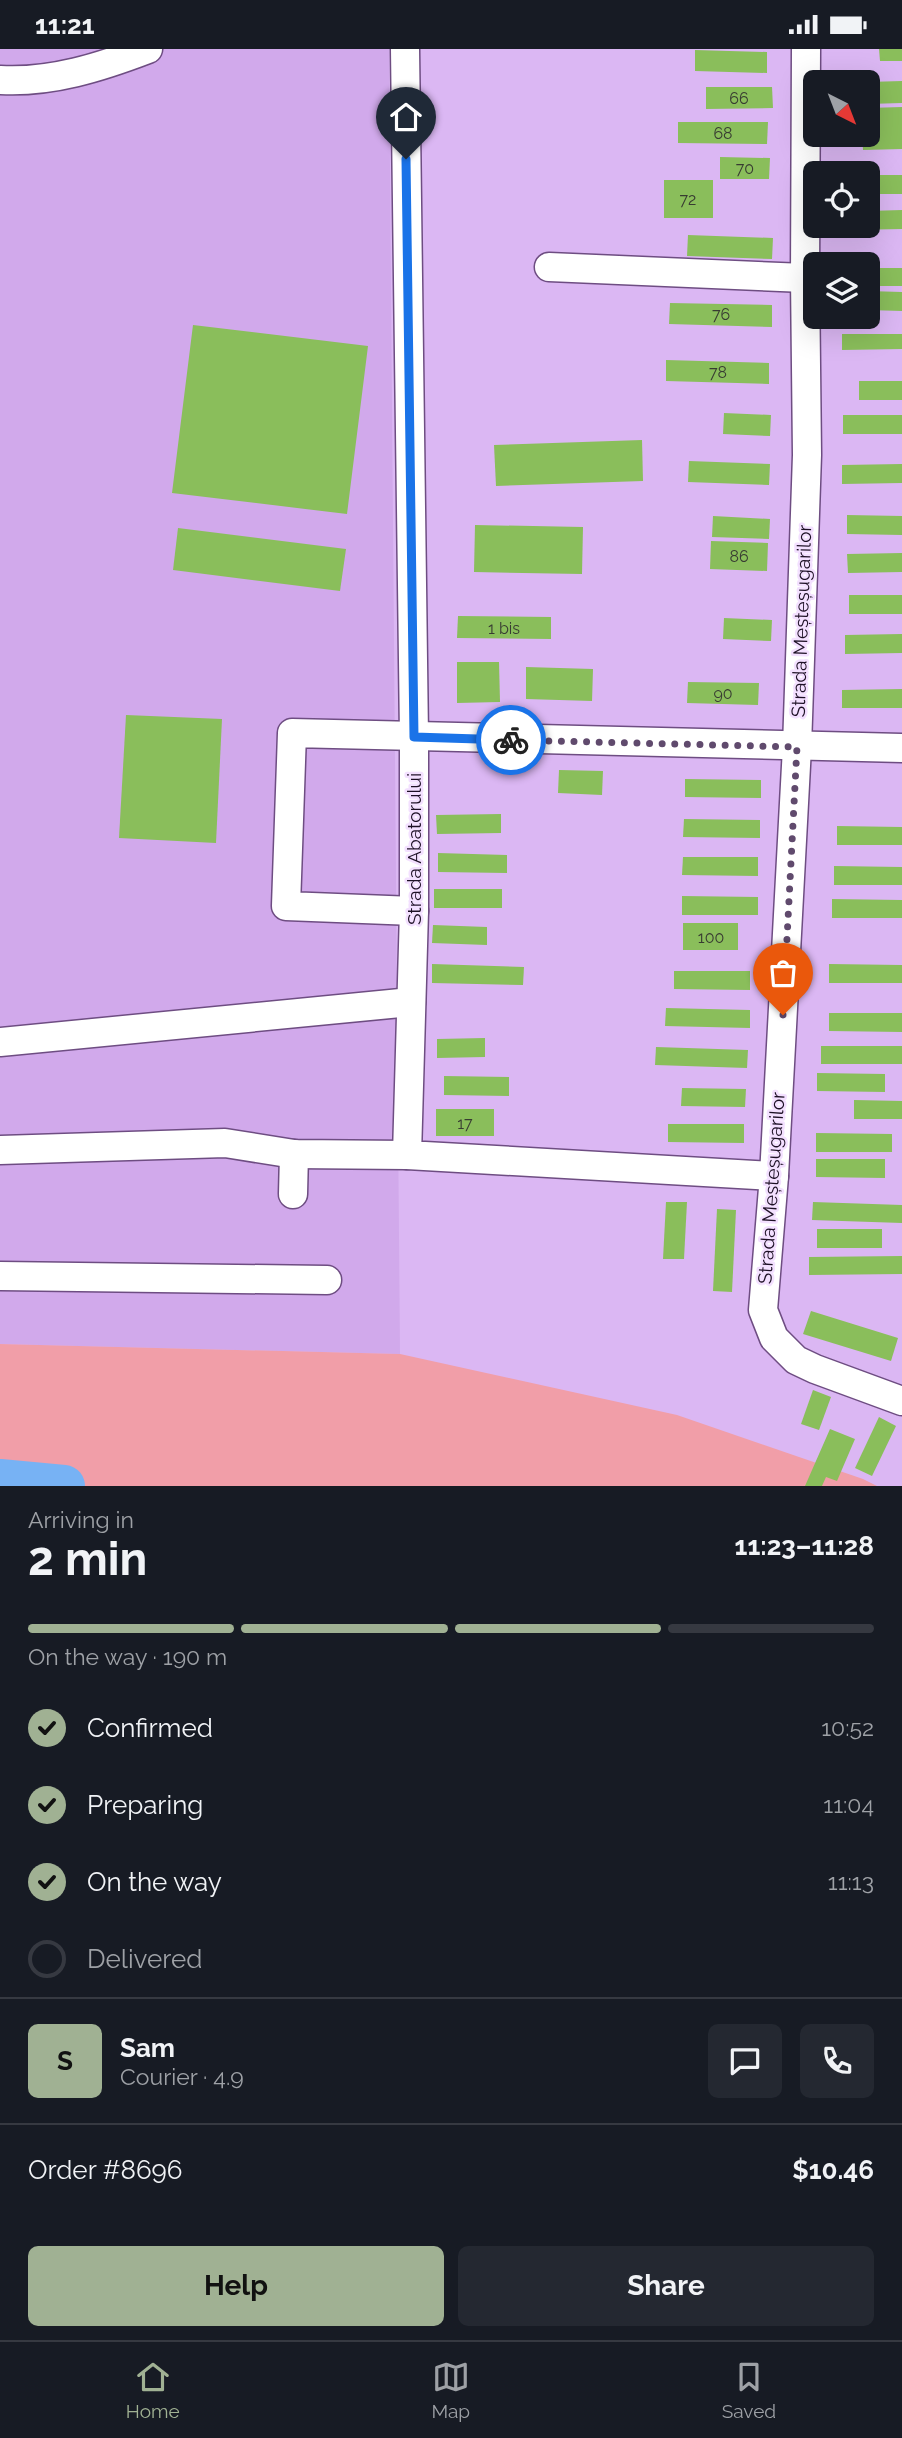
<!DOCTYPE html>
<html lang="en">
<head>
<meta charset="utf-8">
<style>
  :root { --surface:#171b24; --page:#242831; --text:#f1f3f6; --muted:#9ea1a6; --line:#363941; --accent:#a0b193 }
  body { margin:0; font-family:Raleway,sans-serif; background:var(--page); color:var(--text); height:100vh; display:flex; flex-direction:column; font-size:26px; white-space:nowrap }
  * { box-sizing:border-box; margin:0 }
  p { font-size:23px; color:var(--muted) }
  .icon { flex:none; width:38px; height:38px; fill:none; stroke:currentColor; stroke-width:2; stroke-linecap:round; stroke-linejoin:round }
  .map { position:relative; height:1437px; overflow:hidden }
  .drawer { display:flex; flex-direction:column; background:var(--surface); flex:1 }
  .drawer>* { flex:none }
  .needle { width:46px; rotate:138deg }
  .buttons { position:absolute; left:803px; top:21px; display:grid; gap:14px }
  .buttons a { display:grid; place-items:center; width:77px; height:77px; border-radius:10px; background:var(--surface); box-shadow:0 7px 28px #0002; font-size:35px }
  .pin { position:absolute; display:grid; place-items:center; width:60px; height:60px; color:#fff; margin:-72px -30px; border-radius:50% 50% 50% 0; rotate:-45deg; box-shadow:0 0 7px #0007 }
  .pin .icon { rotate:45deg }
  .courier { position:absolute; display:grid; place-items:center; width:70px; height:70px; margin:-35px; border:5px solid #1a73e8; border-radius:50%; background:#fff; color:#222; box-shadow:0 2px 9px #0007 }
  .head em { font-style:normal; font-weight:700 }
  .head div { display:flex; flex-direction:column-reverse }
  .head { display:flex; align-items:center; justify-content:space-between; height:119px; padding:0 28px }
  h1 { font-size:46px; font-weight:700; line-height:52px }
  .bar { display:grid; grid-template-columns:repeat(4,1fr); gap:10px 7px; align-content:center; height:84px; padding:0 28px }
  .bar i { height:9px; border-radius:5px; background:var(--line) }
  .bar .active { background:var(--accent) }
  .bar p { grid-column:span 4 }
  .line { display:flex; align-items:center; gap:18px; padding:0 28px; border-top:2px solid var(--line) }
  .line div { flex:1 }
  .round { display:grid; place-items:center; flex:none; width:74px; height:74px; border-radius:10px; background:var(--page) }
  ol { padding:0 28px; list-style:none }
  li { display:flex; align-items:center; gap:21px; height:77px }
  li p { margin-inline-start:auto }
  li .icon { padding:7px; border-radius:50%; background:var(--accent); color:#111; stroke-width:4 }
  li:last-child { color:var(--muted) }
  li i { width:38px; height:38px; border:4px solid var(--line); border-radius:50% }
  .primary-button { display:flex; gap:14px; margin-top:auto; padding:14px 28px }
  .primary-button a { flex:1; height:80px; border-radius:10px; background:var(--accent); color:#111; font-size:28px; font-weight:700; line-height:80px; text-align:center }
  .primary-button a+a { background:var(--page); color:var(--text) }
  .status { display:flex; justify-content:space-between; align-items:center; height:49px; padding:0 35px; background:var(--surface); direction:ltr }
  .status svg { height:19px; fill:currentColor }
  .tabs { display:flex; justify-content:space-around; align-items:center; height:98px; border-top:2px solid var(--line); background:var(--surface); font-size:19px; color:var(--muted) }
  .tabs a { display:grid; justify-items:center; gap:4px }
  .tabs .active { color:var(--accent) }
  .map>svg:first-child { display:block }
</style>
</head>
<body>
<div class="status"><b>11:21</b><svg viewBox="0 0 49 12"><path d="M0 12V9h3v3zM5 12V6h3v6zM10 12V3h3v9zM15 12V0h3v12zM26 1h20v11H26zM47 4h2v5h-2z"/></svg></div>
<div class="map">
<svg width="902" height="1437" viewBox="0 0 902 1437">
  <rect width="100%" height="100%" fill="#dbb7f3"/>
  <polygon fill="#d1a9eb" points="0,0 389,0 400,1305 0,1295"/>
  <polygon fill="#f19ea8" points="0,1295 400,1305 677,1366 863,1430 877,1437 0,1437"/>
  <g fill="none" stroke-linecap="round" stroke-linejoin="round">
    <polyline stroke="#77b2f4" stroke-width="42" points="0,1431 64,1437"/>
  </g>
  <g fill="#8abe5b">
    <polygon points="879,0 902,0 902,12 880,12"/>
    <polygon points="695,1 767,3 767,24 695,22"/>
    <polygon points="902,32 902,54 868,55 868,33"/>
    <polygon points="706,38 772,38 773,59 706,60"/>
    <polygon points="902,58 902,100 863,101 862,86 868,86 868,59"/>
    <polygon points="678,73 768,73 767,95 678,94"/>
    <polygon points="720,108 770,109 769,130 720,130"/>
    <rect x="868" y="126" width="34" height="19"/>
    <rect x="664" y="131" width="49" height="38"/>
    <polygon points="902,161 902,180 851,181 851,177 868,177 868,162"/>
    <polygon points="688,186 773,189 772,210 687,207"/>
    <rect x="868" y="219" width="34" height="18"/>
    <polygon points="868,242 902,243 902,262 868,261"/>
    <polygon points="670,254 772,256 772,278 669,275"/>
    <polygon points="193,276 368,297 347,465 172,444"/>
    <polygon points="842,285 902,285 902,300 842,301"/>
    <polygon points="666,311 769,314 769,335 666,332"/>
    <rect x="859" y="332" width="43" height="19"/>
    <polygon points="724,364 771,366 770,387 723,385"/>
    <rect x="843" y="366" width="59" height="19"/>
    <polygon points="642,391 643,432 496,437 494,396"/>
    <polygon points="689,412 770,415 769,436 688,433"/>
    <polygon points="902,415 902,434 842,435 842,416"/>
    <polygon points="847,466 902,467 902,486 847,485"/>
    <polygon points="713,467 770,470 769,490 712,488"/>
    <polygon points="475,476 583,478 582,525 474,523"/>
    <polygon points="178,479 346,500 340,542 173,521"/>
    <polygon points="711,492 768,494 767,522 710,520"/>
    <polygon points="902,504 902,523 848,524 847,505"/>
    <rect x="849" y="546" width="53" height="19"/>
    <polygon points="458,567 551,568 551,590 457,589"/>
    <polygon points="724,569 772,571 771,592 723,590"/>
    <polygon points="902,585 902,604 845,605 845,586"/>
    <polygon points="457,613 499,613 500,653 457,654"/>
    <polygon points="526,618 593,620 592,652 526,650"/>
    <polygon points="688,633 759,634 758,656 687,654"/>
    <polygon points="902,640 902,659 842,659 842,641"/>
    <polygon points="126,666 222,670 216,794 119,789"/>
    <polygon points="559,721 603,722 602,746 558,744"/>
    <polygon points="685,730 761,731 761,749 685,748"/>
    <polygon points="501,765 501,784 437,785 436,766"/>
    <polygon points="684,770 760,771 760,789 683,788"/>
    <polygon points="837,777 902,778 902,796 837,796"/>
    <polygon points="438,804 507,806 507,824 438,823"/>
    <polygon points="683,808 758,808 758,827 682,826"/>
    <polygon points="834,817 902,818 902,836 834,836"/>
    <rect x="434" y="840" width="68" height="19"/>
    <polygon points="682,847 758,848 758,866 682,866"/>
    <polygon points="832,850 902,851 902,869 832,869"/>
    <rect x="683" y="874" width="55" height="27"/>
    <polygon points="433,876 487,878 487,896 432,894"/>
    <polygon points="432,915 524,918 523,936 432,934"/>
    <polygon points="829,915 902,916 902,934 829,934"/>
    <polygon points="674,922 750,922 750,941 674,940"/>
    <polygon points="666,959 750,961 750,979 665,977"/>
    <polygon points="829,964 902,964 902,983 829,982"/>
    <polygon points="485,989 485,1008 437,1009 437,990"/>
    <rect x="821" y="997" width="81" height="18"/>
    <polygon points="656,998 748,1001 747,1019 655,1016"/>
    <polygon points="817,1024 885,1025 885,1043 817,1042"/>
    <polygon points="444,1027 509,1028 509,1047 444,1046"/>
    <polygon points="682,1039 746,1040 745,1058 681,1057"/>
    <polygon points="854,1051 902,1052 902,1070 854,1070"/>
    <rect x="436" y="1060" width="58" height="27"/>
    <polygon points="668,1075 744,1075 744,1094 668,1093"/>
    <polygon points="816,1084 892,1085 892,1103 816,1103"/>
    <polygon points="816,1110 885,1110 885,1129 816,1128"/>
    <polygon points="666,1153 687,1153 684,1210 663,1210"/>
    <polygon points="813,1153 902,1156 902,1174 812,1171"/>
    <polygon points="717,1160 736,1161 732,1243 713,1242"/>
    <rect x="817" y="1180" width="65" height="19"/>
    <polygon points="902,1207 902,1225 809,1226 809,1208"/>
    <polygon points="811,1262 898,1289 891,1312 803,1285"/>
    <polygon points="813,1341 831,1348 819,1381 801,1375"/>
    <polygon points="879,1368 896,1377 872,1427 855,1419"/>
    <polygon points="830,1380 855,1390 837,1432 826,1428 822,1437 805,1437"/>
  </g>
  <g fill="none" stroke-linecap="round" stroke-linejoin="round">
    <defs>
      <g id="minor">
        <polyline points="405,0 414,688 414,862 407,1106 774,1127"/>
        <polyline points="806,0 805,229 807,406 797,698 774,1127 763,1261 774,1289 796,1311 815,1320 902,1352"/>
        <path d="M0 31C51 34 101 18 148 0"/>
        <polyline points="549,218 805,229"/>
        <polyline points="414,862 286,857 292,684 902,699"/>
        <polyline points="0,993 411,953"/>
        <polyline points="0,1101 225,1094 294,1105 407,1106"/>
        <polyline points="293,1145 294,1105"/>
        <polyline points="0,1227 327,1231"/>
      </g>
    </defs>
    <use href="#minor" stroke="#6e4d82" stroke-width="31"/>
    <use href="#minor" stroke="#fff" stroke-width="28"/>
  </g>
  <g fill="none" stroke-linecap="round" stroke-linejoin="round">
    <polyline stroke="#604a6d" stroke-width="7" stroke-dasharray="0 12.6" points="511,691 797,698 783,966"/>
    <polyline stroke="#1a73e8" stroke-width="9" points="406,110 414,688 511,691"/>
  </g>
  <g text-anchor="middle" stroke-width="5" stroke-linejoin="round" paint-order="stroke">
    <g font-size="16" fill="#383c32">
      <text x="739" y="55">66</text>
      <text x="723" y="90">68</text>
      <text x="745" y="125">70</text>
      <text x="688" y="156">72</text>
      <text x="721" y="271">76</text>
      <text x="718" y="329">78</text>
      <text x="739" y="513">86</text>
      <text x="504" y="585">1 bis</text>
      <text x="723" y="650">90</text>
      <text x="711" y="894">100</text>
      <text x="465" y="1080">17</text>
    </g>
    <g font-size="19" fill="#1d1025" stroke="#f3e0ff">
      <text transform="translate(801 572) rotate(-88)" y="7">Strada Meșteșugarilor</text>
      <text transform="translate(414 800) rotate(-90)" y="7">Strada Abatorului</text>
      <text transform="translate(771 1139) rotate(-86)" y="7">Strada Meșteșugarilor</text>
    </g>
  </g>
</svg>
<div class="buttons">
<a><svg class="needle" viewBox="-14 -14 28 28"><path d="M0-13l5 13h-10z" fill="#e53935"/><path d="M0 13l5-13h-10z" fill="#9ea1a6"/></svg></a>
<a><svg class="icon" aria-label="locate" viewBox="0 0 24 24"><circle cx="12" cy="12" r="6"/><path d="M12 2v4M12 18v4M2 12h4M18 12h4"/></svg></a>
<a><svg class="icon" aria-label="layers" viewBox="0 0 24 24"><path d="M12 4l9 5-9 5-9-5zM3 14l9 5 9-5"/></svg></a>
</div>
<div class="pin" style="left:783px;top:966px;background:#ea580c"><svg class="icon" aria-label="bag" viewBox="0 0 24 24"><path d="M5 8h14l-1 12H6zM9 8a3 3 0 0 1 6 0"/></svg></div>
<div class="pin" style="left:406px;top:110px;background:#1f2937"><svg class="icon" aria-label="home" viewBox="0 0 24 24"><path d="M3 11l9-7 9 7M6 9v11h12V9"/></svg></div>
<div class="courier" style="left:511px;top:691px"><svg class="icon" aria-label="bike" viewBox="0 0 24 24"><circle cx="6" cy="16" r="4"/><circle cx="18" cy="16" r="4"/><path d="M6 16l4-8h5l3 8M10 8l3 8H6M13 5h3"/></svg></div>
</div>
<section class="drawer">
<div class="head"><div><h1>2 min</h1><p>Arriving in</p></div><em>11:23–11:28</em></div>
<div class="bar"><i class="active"></i><i class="active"></i><i class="active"></i><i></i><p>On the way · 190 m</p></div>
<ol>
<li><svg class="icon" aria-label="check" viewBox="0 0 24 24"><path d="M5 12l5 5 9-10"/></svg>Confirmed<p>10:52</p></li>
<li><svg class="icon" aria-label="check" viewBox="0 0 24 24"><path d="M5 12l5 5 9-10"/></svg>Preparing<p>11:04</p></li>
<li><svg class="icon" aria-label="check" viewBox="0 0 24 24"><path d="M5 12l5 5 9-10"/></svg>On the way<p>11:13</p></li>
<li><i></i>Delivered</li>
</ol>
<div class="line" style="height:126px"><b class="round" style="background:var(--accent);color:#111">S</b><div><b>Sam</b><p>Courier · 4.9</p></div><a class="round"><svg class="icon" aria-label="chat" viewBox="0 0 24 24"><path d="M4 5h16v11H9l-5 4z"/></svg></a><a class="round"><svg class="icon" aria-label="phone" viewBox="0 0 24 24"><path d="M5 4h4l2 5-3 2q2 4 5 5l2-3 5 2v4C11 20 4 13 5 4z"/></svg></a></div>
<div class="line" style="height:91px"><div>Order #8696</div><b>$10.46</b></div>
<div class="primary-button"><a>Help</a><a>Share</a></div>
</section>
<nav class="tabs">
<a class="active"><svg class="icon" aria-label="home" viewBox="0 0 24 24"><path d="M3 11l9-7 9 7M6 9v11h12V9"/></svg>Home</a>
<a><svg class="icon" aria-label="map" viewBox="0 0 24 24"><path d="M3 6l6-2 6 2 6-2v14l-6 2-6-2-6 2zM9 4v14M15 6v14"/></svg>Map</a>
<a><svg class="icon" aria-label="saved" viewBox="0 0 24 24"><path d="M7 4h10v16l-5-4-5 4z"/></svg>Saved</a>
</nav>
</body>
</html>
